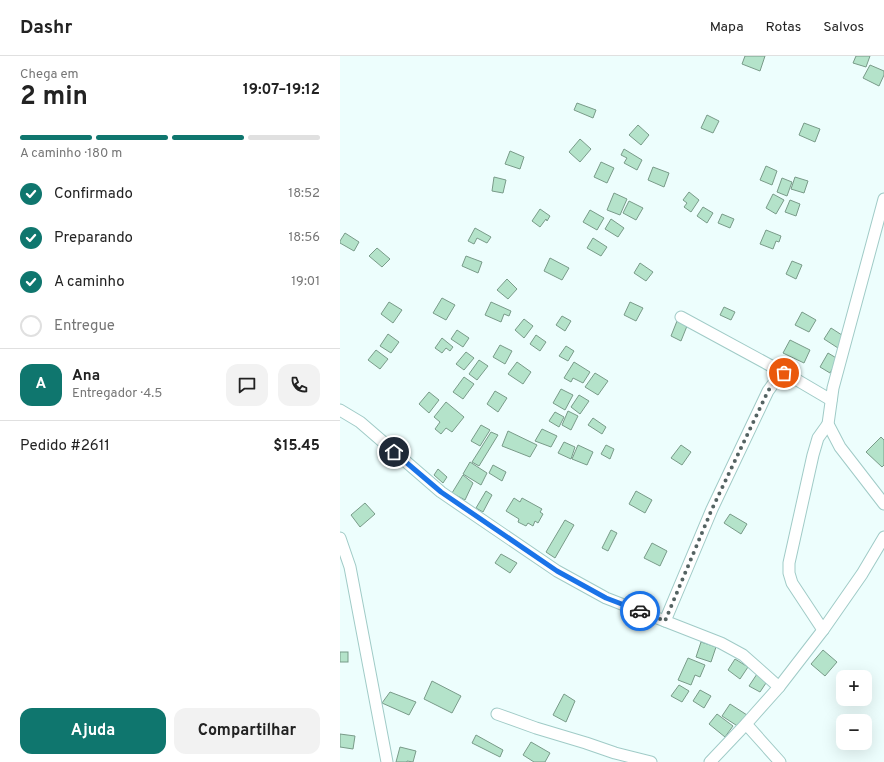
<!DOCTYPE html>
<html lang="pt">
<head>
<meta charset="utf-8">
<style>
  :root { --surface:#fff; --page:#f2f2f2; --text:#222; --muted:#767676; --line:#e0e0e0; --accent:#0f766e }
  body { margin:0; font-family:Overpass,sans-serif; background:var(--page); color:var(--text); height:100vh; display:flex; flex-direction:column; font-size:15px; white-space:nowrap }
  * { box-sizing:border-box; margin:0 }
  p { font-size:13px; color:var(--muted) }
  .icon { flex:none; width:22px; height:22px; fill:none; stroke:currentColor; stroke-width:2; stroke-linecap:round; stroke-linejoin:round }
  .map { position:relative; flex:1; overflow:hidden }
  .details { display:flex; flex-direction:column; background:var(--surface); width:340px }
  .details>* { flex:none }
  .buttons { position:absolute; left:496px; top:614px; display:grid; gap:8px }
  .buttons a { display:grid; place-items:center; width:36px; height:36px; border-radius:8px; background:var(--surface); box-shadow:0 4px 16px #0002; font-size:20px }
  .pin { position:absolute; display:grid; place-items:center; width:34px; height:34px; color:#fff; margin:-17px; border:2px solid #fff; border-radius:50%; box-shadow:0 1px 4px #0007 }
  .courier { position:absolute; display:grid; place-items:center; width:40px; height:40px; margin:-20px; border:3px solid #1a73e8; border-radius:50%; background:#fff; color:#222; box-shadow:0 1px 5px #0007 }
  .summary em { font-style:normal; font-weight:700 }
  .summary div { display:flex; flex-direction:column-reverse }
  .summary { display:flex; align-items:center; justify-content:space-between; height:68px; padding:0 20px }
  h1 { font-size:26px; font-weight:700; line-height:30px }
  .bar { display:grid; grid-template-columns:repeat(4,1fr); gap:6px 4px; align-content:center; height:48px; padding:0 20px }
  .bar i { height:5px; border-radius:3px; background:var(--line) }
  .bar .active { background:var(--accent) }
  .bar p { grid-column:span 4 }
  .line { display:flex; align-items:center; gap:10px; padding:0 20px; border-top:1px solid var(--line) }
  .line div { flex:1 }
  .round { display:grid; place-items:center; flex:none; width:42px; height:42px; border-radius:12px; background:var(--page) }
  ol { padding:0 20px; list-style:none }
  li { display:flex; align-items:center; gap:12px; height:44px }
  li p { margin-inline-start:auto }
  li .icon { padding:4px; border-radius:50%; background:var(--accent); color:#fff; stroke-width:4 }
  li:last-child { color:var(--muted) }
  li i { width:22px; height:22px; border:2px solid var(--line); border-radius:50% }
  .button { display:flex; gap:8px; margin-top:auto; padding:8px 20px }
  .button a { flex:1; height:46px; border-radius:12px; background:var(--accent); color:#fff; font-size:16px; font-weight:700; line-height:46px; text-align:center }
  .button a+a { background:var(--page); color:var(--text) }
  header { display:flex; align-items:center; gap:24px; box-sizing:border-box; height:56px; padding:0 20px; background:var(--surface); border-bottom:1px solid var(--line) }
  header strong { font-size:19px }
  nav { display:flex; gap:22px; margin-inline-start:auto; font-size:14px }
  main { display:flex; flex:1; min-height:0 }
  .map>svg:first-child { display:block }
</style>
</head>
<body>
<header>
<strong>Dashr</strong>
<nav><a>Mapa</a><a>Rotas</a><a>Salvos</a></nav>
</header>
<main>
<section class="details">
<div class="summary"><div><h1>2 min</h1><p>Chega em</p></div><em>19:07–19:12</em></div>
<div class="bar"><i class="active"></i><i class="active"></i><i class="active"></i><i></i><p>A caminho · 180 m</p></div>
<ol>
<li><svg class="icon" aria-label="check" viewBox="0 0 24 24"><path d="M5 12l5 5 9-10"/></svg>Confirmado<p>18:52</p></li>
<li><svg class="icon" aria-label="check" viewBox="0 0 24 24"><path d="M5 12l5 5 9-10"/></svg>Preparando<p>18:56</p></li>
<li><svg class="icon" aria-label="check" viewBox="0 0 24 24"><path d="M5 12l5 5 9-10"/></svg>A caminho<p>19:01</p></li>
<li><i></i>Entregue</li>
</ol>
<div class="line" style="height:72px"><b class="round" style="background:var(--accent);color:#fff">A</b><div><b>Ana</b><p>Entregador · 4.5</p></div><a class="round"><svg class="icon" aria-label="chat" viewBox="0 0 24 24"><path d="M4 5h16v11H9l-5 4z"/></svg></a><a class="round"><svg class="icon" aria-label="phone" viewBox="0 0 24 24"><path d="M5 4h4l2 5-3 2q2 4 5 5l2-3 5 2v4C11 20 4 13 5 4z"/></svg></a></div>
<div class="line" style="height:52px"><div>Pedido #2611</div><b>$15.45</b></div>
<div class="button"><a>Ajuda</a><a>Compartilhar</a></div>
</section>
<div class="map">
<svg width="544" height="706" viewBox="0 0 544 706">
  <rect width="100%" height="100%" fill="#edfefd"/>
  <g fill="#b4e3ca" stroke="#799b89">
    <polygon points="405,0 425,0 420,15 402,8"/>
    <polygon points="516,0 530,0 526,11 513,7"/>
    <polygon points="530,9 544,15 544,19 539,30 523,22"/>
    <polygon points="237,47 256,54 253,62 234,54"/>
    <polygon points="367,59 379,65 373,77 361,72"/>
    <polygon points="464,67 480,73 475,86 459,79"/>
    <polygon points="298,69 309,79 301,89 289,79"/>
    <polygon points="240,83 251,93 240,106 229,96"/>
    <polygon points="284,93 302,104 297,114 284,107 287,102 281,99"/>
    <polygon points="170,95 184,101 180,113 165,108"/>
    <polygon points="261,106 274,112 267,127 254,121"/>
    <polygon points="426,110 437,115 432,129 420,124"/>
    <polygon points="313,111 329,117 324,131 308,124"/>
    <polygon points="154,121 166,124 163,137 152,135"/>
    <polygon points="455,121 468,125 464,137 451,133"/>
    <polygon points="442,122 452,126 447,140 437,136"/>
    <polygon points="349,136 359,144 351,156 344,151 347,147 343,144"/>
    <polygon points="274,137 287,143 280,159 267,154"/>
    <polygon points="433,138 444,144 436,158 426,152"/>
    <polygon points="450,144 460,148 456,160 445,156"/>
    <polygon points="289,145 303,152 296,164 283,157"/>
    <polygon points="363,151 373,157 367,167 357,160"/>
    <polygon points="200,153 210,160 207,165 206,163 200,171 192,165"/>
    <polygon points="250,154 264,162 257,174 243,166"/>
    <polygon points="382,158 394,163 390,172 378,167"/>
    <polygon points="271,163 284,172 278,181 265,173"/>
    <polygon points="135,172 151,181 147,187 137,182 134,188 128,185"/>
    <polygon points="426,174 441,180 439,186 436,185 433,193 420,188"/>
    <polygon points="5,177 19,186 14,195 0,187 0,185"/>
    <polygon points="253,182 267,191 261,200 247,192"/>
    <polygon points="37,192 50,203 42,211 29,200"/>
    <polygon points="126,200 142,206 138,217 122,210"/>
    <polygon points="210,202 229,212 222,224 204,215"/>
    <polygon points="452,205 462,209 456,223 446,218"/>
    <polygon points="300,207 313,216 306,225 294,217"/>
    <polygon points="167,223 177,233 168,243 157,234"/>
    <polygon points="102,242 115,249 106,264 93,257"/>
    <polygon points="49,246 62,254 53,267 41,258"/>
    <polygon points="151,246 171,255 169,260 164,258 161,266 145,259"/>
    <polygon points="290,246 303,252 296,265 284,259"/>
    <polygon points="384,251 395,256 391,264 380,259"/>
    <polygon points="462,256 476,264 469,276 455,269"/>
    <polygon points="222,260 231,265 225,275 216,269"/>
    <polygon points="184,263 193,270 184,282 175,274"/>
    <polygon points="337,265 347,270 341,285 331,280"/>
    <polygon points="491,272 505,281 498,292 484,283"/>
    <polygon points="117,274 129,282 123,291 111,283"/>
    <polygon points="48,278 59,286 51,297 40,290"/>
    <polygon points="196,279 206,286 200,295 190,288"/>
    <polygon points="102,282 113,291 110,295 106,292 102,297 95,292"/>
    <polygon points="450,284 470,294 464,307 443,297"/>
    <polygon points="160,289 172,295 165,308 153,301"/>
    <polygon points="226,290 234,295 228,305 219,300"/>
    <polygon points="36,294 48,303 40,313 28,304"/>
    <polygon points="126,296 134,302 124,314 116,308"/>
    <polygon points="488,297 498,303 490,317 480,311"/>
    <polygon points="139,304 148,310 137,324 129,318"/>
    <polygon points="177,306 191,316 183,328 168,318"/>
    <polygon points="234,306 250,316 243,327 233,322 231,326 224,322"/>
    <polygon points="255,317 268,325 258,339 245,331"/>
    <polygon points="124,321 134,328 123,343 113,336"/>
    <polygon points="221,333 233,339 225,354 213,347"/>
    <polygon points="155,335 167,342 158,356 147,348"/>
    <polygon points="89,336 99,344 89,357 79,348"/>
    <polygon points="239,339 249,345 240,358 231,351"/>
    <polygon points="106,346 124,361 112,376 106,372 101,378 95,373 100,366 94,361"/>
    <polygon points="228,355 238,360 231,374 222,369"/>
    <polygon points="215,356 224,361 219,371 209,365"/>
    <polygon points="253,362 266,371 262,378 248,369"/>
    <polygon points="141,369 150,374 140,390 131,385"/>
    <polygon points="202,373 217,380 211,391 195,385"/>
    <polygon points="168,375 197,389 190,401 162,390"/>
    <polygon points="151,376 158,379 139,410 132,406"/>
    <polygon points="541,381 544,384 544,409 542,411 526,396"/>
    <polygon points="224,386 235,391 231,403 218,397"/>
    <polygon points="238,389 253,396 247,409 232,403"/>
    <polygon points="266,389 274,393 270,403 261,398"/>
    <polygon points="341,389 351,396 342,409 331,402"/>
    <polygon points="130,406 147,417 141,429 123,418"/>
    <polygon points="153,409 166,416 162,425 149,417"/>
    <polygon points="98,413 107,421 103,427 94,419"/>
    <polygon points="123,419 133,427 125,444 112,437"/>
    <polygon points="146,435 152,439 143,456 136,452"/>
    <polygon points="296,435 312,444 305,457 289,448"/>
    <polygon points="174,442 180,446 182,442 202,453 200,456 203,458 198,467 195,465 193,470 188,467 186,470 178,466 179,463 166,455"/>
    <polygon points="25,447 35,458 20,471 11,459"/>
    <polygon points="390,458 407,468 401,478 384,467"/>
    <polygon points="225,464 234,469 215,502 206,496"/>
    <polygon points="271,474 277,477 268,495 262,492"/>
    <polygon points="312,487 327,495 320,510 304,502"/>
    <polygon points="161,498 177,507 170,517 155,507"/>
    <polygon points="361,586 376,591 371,606 356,601"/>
    <polygon points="483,594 497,606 485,620 471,608"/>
    <rect x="0" y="596" width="8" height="10"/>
    <polygon points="348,602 365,609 360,621 355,619 351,629 338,624"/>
    <polygon points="395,603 408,611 400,623 388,614"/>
    <polygon points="417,618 428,624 420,636 409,630"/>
    <polygon points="92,625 121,640 112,657 84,643"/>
    <polygon points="339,629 349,635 342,646 331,640"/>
    <polygon points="360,634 371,640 364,652 353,645"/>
    <polygon points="50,636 76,646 69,659 42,647"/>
    <polygon points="224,638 235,645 226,666 213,659"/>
    <polygon points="390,648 407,659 399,671 382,660"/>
    <polygon points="377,658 393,670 385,681 369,668"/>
    <polygon points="0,678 15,680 13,693 0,691"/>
    <polygon points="136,679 163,694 160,701 132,687"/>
    <polygon points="191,686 210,697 205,706 194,706 183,699"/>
    <polygon points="60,691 76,695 73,706 67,705 67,706 56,706"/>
  </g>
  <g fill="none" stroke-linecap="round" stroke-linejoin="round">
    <defs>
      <g id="minor">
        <polyline points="544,143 493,332 488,368 500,391 544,448"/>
        <polyline points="341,261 457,324 491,344"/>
        <polyline points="0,354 20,366 101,436 217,515 266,542 381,587 403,599 439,631"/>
        <polyline points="0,482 10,511 47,706"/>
        <polyline points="325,565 372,453 428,335 436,324 444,317"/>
        <polyline points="483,574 452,527 449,517 449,507 473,399 478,382 488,368"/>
        <polyline points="157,658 196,672 246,687 275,697 311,706"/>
        <polyline points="406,668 440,706"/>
        <polyline points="370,706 406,668 439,631 483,574 522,518 544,481"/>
      </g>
    </defs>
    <use href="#minor" stroke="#a0cbc7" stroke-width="13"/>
    <use href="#minor" stroke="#fff" stroke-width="11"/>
  </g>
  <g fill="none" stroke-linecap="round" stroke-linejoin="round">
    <polyline stroke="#546362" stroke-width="4" stroke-dasharray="0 7.2" points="300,555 325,565 372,453 428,335 436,324 444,317"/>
    <polyline stroke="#1a73e8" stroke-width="5" points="54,396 101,436 217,515 266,542 300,555"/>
  </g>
</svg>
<div class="buttons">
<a>+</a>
<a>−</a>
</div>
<div class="pin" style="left:444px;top:317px;background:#ea580c"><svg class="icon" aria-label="bag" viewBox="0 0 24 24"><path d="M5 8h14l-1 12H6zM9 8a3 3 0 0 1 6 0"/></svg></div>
<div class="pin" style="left:54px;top:396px;background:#1f2937"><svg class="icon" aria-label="home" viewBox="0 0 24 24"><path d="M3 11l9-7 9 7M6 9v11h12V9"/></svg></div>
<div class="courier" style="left:300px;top:555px"><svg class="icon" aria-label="car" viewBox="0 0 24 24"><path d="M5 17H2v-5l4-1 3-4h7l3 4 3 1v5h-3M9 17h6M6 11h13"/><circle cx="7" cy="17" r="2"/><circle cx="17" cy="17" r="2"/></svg></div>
</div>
</main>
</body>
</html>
